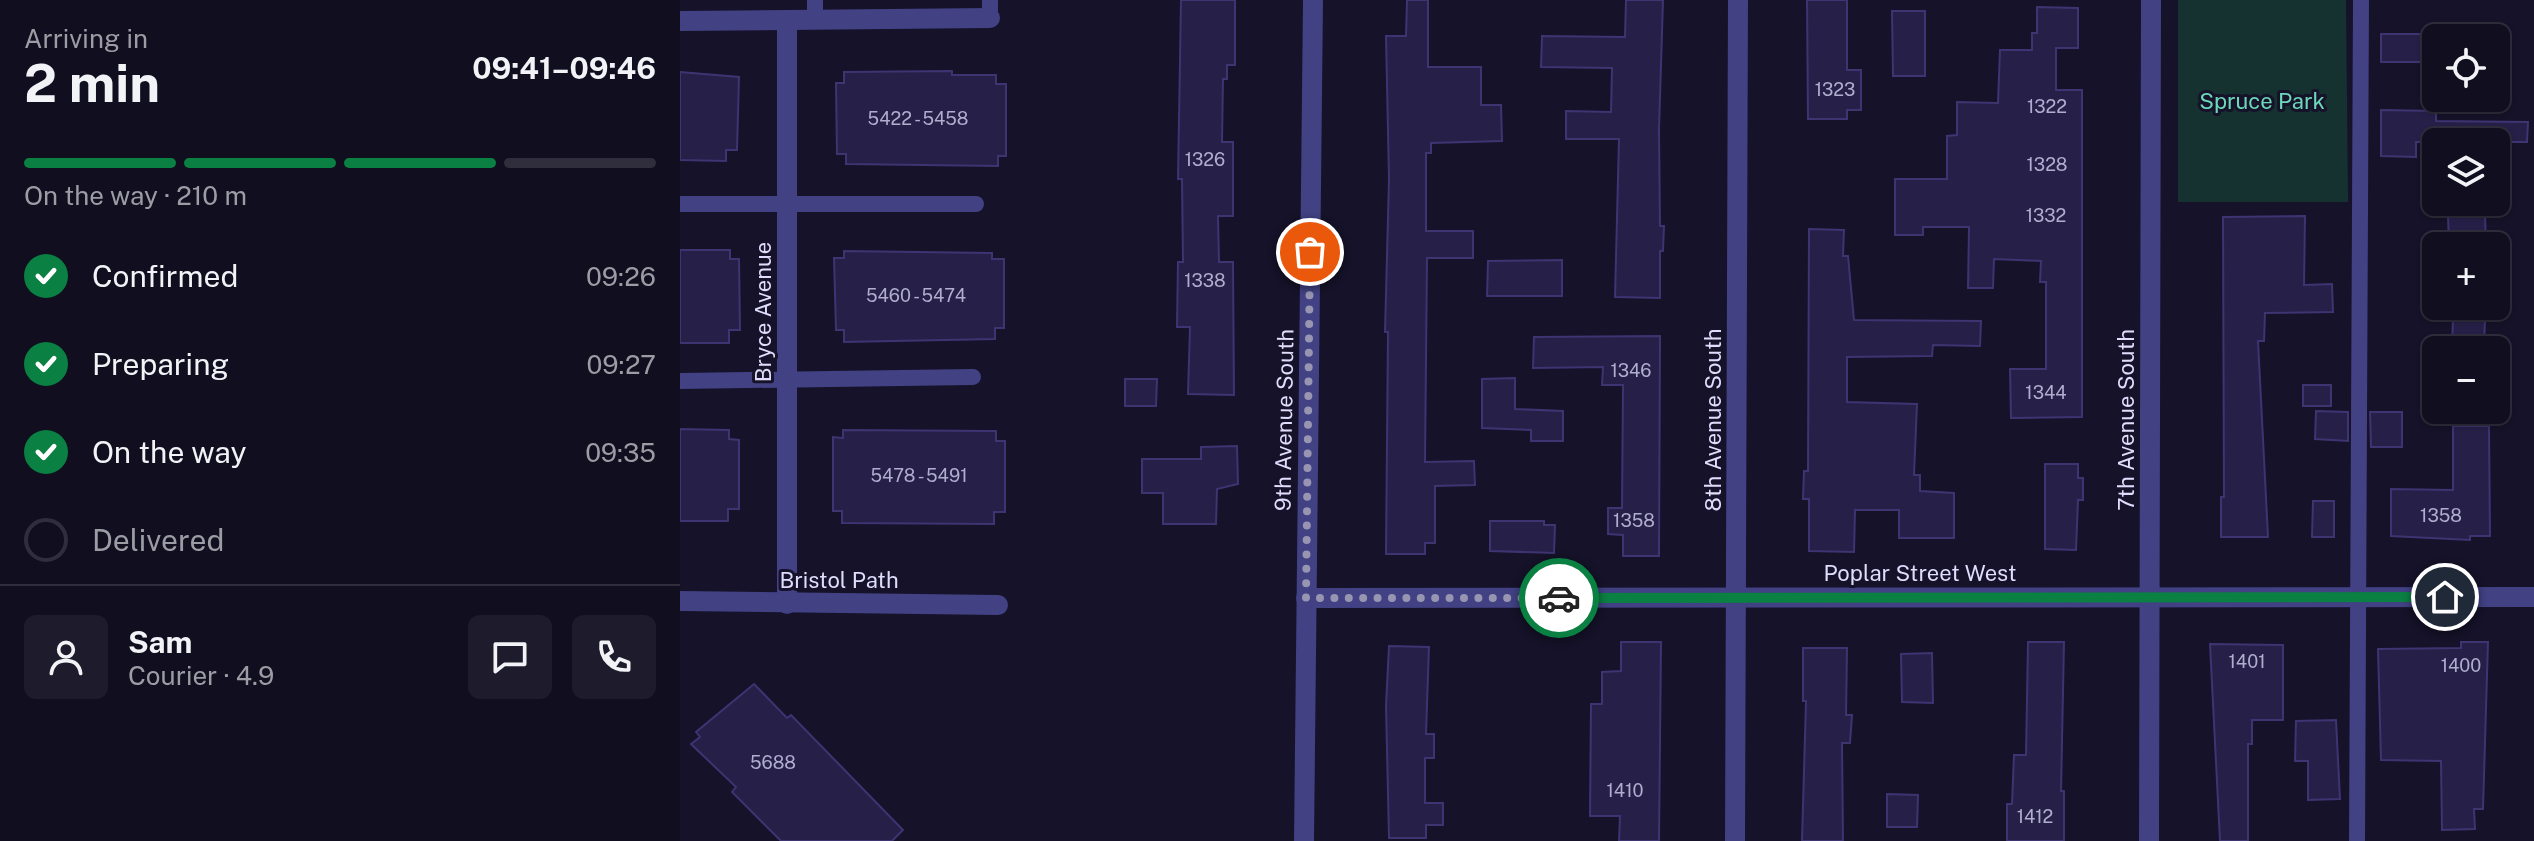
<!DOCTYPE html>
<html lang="en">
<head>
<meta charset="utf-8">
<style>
  :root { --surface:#100e1f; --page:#1e1c2c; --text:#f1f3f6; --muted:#9c9ca4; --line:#302e3d; --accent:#0b8043 }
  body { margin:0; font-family:"Public Sans",sans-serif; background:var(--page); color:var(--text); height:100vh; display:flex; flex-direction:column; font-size:30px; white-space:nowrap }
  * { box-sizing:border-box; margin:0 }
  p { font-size:26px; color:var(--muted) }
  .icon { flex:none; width:44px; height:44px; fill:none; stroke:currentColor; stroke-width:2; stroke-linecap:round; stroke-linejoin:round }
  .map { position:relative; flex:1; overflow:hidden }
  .details { display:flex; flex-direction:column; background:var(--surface); width:680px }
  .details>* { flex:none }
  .tools { position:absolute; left:1742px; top:24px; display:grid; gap:16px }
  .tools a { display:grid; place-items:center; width:88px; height:88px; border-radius:12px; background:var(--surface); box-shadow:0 2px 6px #0004,0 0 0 2px var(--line); font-size:40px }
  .pin { position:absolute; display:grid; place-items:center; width:68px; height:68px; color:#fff; margin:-34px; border:4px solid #fff; border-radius:50%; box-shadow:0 2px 8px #0007 }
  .courier { position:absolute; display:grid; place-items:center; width:80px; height:80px; margin:-40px; border:6px solid #0b8043; border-radius:50%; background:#fff; color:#222; box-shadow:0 2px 10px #0007 }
  .overview em { font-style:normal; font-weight:700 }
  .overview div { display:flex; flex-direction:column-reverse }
  .overview { display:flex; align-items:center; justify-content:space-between; height:136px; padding:0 24px }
  h1 { font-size:52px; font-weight:700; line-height:60px }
  .bar { display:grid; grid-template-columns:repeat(4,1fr); gap:12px 8px; align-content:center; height:96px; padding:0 24px }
  .bar i { height:10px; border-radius:6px; background:var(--line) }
  .bar .on { background:var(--accent) }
  .bar p { grid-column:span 4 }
  .line { display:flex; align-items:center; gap:20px; padding:0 24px; border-top:2px solid var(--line) }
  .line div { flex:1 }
  .round { display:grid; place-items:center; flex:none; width:84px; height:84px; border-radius:12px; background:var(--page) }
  ol { padding:0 24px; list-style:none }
  li { display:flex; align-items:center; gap:24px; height:88px }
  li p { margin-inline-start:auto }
  li .icon { padding:8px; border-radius:50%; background:var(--accent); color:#fff; stroke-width:4 }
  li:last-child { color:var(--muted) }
  li i { width:44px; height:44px; border:4px solid var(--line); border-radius:50% }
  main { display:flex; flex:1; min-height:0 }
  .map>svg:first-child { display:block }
</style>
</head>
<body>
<main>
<section class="details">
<div class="overview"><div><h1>2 min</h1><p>Arriving in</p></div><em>09:41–09:46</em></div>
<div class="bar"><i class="on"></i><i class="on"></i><i class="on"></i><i></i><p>On the way · 210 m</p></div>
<ol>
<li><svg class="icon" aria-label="check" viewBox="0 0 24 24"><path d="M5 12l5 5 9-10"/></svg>Confirmed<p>09:26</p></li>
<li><svg class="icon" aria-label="check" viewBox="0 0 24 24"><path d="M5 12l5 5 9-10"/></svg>Preparing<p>09:27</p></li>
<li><svg class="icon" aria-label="check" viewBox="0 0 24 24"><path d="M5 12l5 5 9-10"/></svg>On the way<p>09:35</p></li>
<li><i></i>Delivered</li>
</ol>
<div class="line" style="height:144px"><a class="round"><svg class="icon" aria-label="person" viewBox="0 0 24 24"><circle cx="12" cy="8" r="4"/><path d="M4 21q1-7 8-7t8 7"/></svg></a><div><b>Sam</b><p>Courier · 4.9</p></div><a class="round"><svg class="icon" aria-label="chat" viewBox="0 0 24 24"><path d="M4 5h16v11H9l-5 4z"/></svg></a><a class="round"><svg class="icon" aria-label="phone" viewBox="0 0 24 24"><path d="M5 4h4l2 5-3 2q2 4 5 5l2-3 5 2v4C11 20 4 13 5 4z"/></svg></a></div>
</section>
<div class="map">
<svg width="1854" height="841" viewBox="0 0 1854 841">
  <rect width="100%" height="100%" fill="#151229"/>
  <polygon fill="#163230" points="1498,0 1666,0 1668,202 1498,202"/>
  <g fill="#262048" stroke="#3e3472" stroke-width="2">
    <polygon points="501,0 555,0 555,65 547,65 547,79 543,79 542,142 553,142 553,216 538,216 539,262 553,262 554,395 508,394 510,327 497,327 498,262 503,262 502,179 498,179"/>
    <polygon points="727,0 748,0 748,67 801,67 801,105 821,105 822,141 751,143 751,153 746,153 746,231 793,231 793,258 747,258 745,462 794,461 795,485 755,486 755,543 745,543 745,554 706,554 708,332 705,332 709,179 706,36 726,36"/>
    <polygon points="946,0 983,0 979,130 980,226 984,226 983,251 980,251 980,298 935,297 939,139 886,139 886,111 931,112 932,68 861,67 862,36 945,37"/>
    <polygon points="1127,0 1167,0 1167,70 1181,70 1181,110 1167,110 1167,119 1128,119"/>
    <polygon points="1357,7 1398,8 1398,48 1376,48 1376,90 1402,90 1402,417 1331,418 1330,369 1366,369 1366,282 1360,282 1361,261 1314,259 1313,288 1288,288 1289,227 1243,227 1243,235 1215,235 1215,179 1267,179 1267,136 1277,135 1277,102 1318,103 1320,50 1352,50 1352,33 1357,33"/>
    <polygon points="1212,11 1245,11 1245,76 1213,76"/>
    <rect x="1701" y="34" width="55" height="28"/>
    <polygon points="272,71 272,75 316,75 316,84 326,84 326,156 318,156 318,166 166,164 166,154 157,154 156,83 164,83 164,72"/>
    <polygon points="0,72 59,77 57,150 46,150 46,161 0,160"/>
    <polygon points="1701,110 1756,111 1756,121 1848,122 1847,142 1736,142 1736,157 1701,156"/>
    <polygon points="1805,215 1806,246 1769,246 1768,216"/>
    <polygon points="1625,216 1624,285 1652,284 1653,312 1585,313 1584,341 1578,341 1588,537 1541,537 1541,497 1544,497 1543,217"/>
    <polygon points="1129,229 1164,230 1163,256 1168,256 1174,320 1301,321 1300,346 1253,345 1252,356 1167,357 1167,402 1237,404 1234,475 1240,475 1240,491 1274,493 1274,538 1219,538 1219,510 1175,510 1174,552 1129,551 1129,499 1123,499 1124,471 1128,471"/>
    <polygon points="0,250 50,250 50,259 59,259 60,330 49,330 49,343 0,343"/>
    <polygon points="164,251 312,253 312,259 324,259 324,328 315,328 315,339 164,342 164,330 156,330 154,258 164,258"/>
    <polygon points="882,260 882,296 807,296 808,261"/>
    <polygon points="1773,316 1805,317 1804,350 1772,350"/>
    <polygon points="980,336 979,556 943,556 943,535 928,534 928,508 942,508 943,385 922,385 923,367 853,368 854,337"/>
    <polygon points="835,378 835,409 883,411 883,441 851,441 851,430 802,428 802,379"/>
    <polygon points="445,379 477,379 476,406 445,406"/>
    <rect x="1623" y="385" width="28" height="21"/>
    <polygon points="1636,411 1668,412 1668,441 1635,439"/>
    <polygon points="1690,412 1722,412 1722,447 1691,447"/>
    <polygon points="1773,426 1809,426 1810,536 1790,536 1790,540 1711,536 1711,489 1773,490"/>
    <polygon points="0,429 49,430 49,439 59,440 59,509 48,509 48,521 0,521"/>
    <polygon points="163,430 316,431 316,441 325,441 325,512 314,512 314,524 162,523 162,511 153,511 153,437 163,438"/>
    <polygon points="557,446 558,484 537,489 536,524 483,524 483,493 462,493 462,459 521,459 521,447"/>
    <polygon points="1365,464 1398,464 1398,478 1403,478 1403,500 1398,500 1396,550 1365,549"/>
    <polygon points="1633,501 1654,501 1654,537 1632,537"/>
    <polygon points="810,521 864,521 864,525 875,525 874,553 810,551"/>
    <polygon points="941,642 981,642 979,841 939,841 940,816 910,816 911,704 922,704 922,672 941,671"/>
    <polygon points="1348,642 1384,642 1381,791 1384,791 1384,841 1327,841 1327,804 1332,804 1334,755 1346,755"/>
    <polygon points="1781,642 1808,642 1803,809 1794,809 1795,829 1762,830 1761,761 1701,760 1698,649 1781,648"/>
    <polygon points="1530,644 1603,645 1603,720 1572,720 1572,744 1568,744 1568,841 1540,841"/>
    <polygon points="709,646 749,647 746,734 754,734 754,758 745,758 745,803 763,803 763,825 746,825 746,838 709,838 706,706"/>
    <polygon points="1123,648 1167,648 1166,715 1172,715 1170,743 1162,743 1163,841 1122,841 1126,701 1123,701"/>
    <polygon points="1252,653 1253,703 1222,702 1221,654"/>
    <polygon points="74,684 107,718 111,715 223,830 212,841 101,841 52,792 56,787 11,744 20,737 16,732"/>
    <polygon points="1656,720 1660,799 1628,800 1628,761 1615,761 1616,721"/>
    <polygon points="1207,794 1238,795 1237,827 1207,827"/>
  </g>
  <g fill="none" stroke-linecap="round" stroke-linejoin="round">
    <g stroke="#414184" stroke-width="16">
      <polyline points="135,0 135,21"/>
      <polyline points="310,18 310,0"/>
      <polyline points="0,204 296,204"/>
      <polyline points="0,381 293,377"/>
      <polyline points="1677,841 1681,0"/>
    </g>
    <g stroke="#414184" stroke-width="20">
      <polyline points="0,21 310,18"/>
      <polyline points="107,21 107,604"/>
      <polyline points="626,598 1854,597"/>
      <polyline points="0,601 318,605"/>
      <polyline points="624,841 633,0"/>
      <polyline points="1055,841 1058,0"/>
    </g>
    <polyline stroke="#414184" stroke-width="20" points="1469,841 1471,0"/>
  </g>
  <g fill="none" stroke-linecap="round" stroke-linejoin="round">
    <polyline stroke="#9895b2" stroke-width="8" stroke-dasharray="0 14.4" points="630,252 626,598 879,598"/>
    <polyline stroke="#0b8043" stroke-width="10" points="879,598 1765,597"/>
  </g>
  <g text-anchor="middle" stroke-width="6" stroke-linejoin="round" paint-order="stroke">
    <g font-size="18" fill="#b1adcf">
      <text x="1155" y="96">1323</text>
      <text x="1367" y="113">1322</text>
      <text x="238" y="125">5422 - 5458</text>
      <text x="525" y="166">1326</text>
      <text x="1367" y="171">1328</text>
      <text x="1366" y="222">1332</text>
      <text x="525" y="287">1338</text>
      <text x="236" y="302">5460 - 5474</text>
      <text x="951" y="377">1346</text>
      <text x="1366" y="399">1344</text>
      <text x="239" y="482">5478 - 5491</text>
      <text x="1761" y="522">1358</text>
      <text x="954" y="527">1358</text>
      <text x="1567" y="668">1401</text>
      <text x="1781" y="672">1400</text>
      <text x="93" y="769">5688</text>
      <text x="945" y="797">1410</text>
      <text x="1355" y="823">1412</text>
    </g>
    <g font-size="22" fill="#6cd8b9" stroke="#151229">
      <text x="1582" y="109">Spruce Park</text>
    </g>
    <g font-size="22" fill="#dfdcfc" stroke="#151229">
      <text transform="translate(83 312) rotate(-90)" y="8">Bryce Avenue</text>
      <text transform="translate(604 420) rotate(-89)" y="8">9th Avenue South</text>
      <text transform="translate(1033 420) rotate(-90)" y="8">8th Avenue South</text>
      <text transform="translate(1446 420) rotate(-90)" y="8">7th Avenue South</text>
      <text x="1240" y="581">Poplar Street West</text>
      <text x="159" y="588">Bristol Path</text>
    </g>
  </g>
</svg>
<div class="tools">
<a><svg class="icon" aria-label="locate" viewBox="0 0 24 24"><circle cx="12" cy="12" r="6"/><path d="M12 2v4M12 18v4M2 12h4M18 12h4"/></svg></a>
<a><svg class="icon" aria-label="layers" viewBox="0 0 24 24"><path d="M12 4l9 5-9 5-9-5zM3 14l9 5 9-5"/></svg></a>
<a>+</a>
<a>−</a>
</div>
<div class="pin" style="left:630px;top:252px;background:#ea580c"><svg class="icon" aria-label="bag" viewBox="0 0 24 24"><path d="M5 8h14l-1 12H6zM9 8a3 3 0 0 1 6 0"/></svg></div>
<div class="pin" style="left:1765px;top:597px;background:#1f2937"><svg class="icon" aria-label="home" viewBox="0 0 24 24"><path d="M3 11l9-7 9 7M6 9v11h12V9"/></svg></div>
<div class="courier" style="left:879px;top:598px"><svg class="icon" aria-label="car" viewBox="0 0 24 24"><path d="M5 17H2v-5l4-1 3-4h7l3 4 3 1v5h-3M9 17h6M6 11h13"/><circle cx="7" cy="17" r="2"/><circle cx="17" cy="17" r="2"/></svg></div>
</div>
</main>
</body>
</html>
